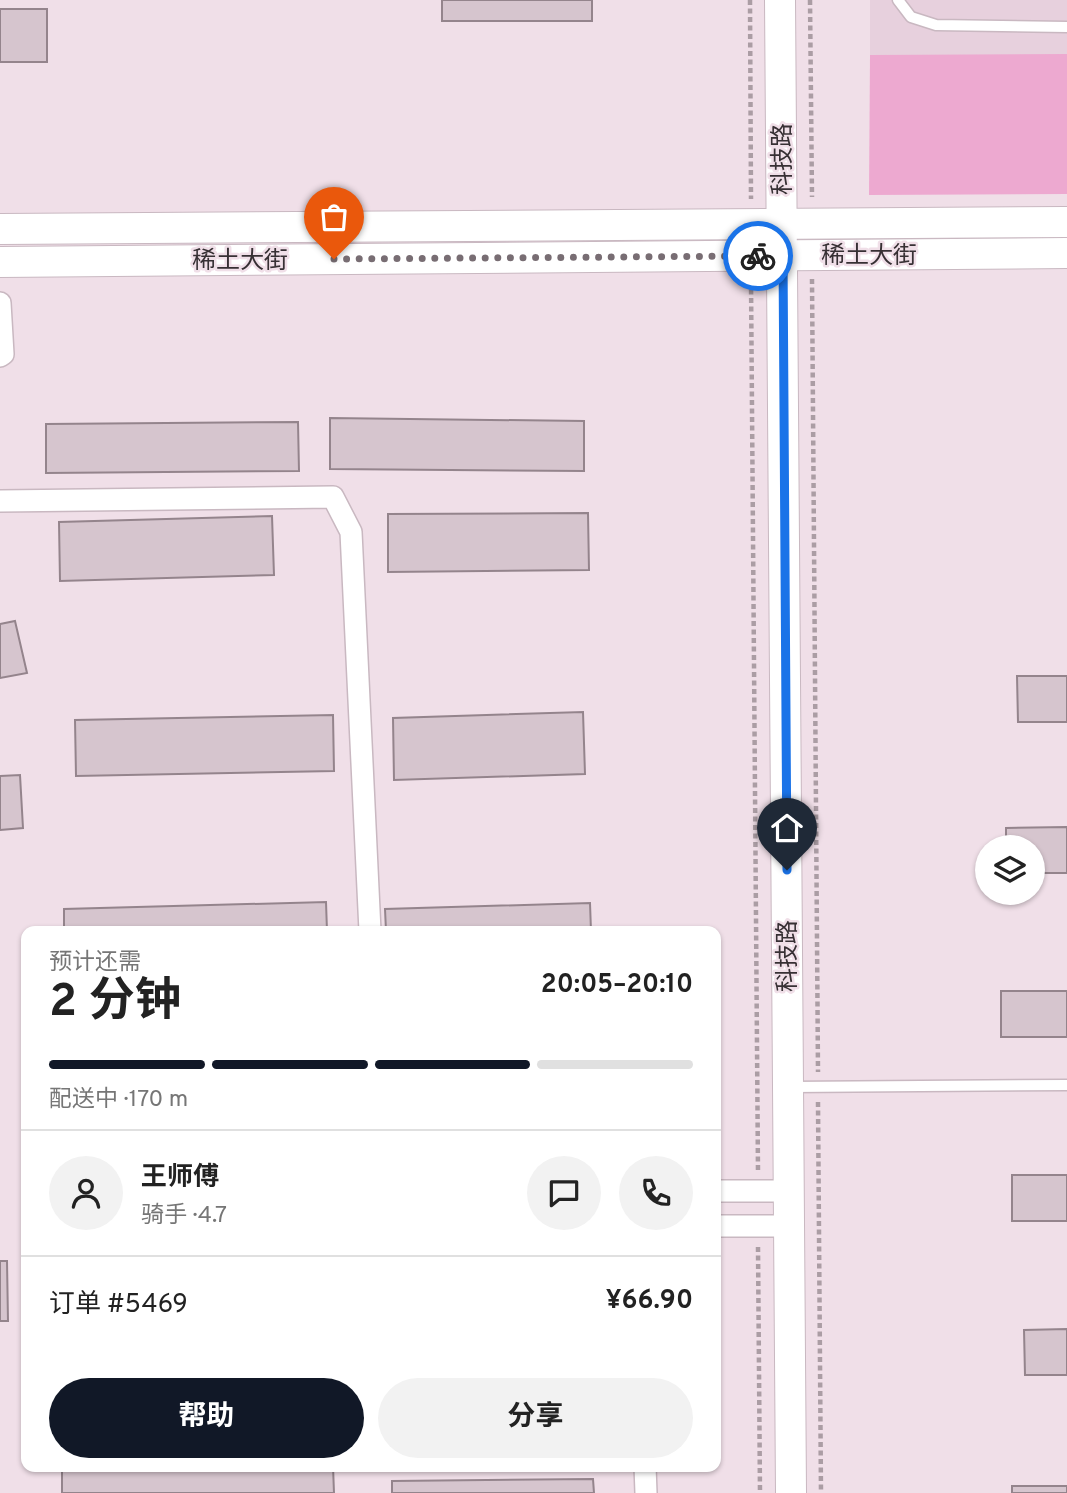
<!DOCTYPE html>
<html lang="zh">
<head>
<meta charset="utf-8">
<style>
  :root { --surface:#fff; --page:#f2f2f2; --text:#222; --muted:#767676; --line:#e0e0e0; --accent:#111827 }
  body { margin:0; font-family:Overpass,"Noto Sans SC",sans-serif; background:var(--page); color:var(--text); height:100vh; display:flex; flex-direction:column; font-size:26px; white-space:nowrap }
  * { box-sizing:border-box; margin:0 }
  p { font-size:23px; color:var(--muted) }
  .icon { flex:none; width:38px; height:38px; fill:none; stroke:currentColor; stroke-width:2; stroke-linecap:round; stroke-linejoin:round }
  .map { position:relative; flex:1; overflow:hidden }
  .sheet { position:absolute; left:21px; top:926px; width:700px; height:546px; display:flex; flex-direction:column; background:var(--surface); border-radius:14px; box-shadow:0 2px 5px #0004 }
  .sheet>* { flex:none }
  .tools { position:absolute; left:975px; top:835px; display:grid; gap:14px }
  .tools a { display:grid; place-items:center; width:70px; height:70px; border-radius:50%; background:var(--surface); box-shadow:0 2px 5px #0004; font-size:35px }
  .pin { position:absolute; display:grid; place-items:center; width:60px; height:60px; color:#fff; margin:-72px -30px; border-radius:50% 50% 50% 0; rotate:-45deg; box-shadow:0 0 7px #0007 }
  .pin .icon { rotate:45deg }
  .courier { position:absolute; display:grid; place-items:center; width:70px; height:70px; margin:-35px; border:5px solid #1a73e8; border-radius:50%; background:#fff; color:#222; box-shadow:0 2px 9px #0007 }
  .head em { font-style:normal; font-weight:700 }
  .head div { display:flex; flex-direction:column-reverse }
  .head { display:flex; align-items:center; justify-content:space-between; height:119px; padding:0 28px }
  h1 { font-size:46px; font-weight:700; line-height:52px }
  .bar { display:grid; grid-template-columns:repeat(4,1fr); gap:10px 7px; align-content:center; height:84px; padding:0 28px }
  .bar i { height:9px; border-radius:5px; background:var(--line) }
  .bar .selected { background:var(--accent) }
  .bar p { grid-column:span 4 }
  .line { display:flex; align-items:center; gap:18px; padding:0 28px; border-top:2px solid var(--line) }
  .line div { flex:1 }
  .round { display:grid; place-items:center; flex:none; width:74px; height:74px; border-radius:37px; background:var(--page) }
  .primary-button { display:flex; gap:14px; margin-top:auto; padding:14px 28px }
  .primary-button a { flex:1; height:80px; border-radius:42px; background:var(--accent); color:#fff; font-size:28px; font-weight:700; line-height:80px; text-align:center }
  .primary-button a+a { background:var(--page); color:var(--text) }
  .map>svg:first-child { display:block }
</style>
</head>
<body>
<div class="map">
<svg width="1067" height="1493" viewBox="0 0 1067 1493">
  <rect width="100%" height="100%" fill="#f0dfe8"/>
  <rect fill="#e7d0dd" x="870" y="0" width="197" height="55"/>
  <polygon fill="#eda9d0" points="1067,54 1067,194 869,195 870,55"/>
  <g fill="#d6c5ce" stroke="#94848c" stroke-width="2">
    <rect x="442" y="0" width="150" height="21"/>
    <rect x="0" y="9" width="47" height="53"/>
    <polygon points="330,418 584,421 584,471 330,469"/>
    <polygon points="298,422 299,471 46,473 46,424"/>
    <polygon points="588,513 589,570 388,572 388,514"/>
    <polygon points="272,516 274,575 60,581 59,522"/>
    <polygon points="15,621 27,673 0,678 0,624"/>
    <polygon points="1017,676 1067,676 1067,722 1018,722"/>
    <polygon points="583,712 585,774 394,780 393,718"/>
    <polygon points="333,715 334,771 76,776 75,720"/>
    <polygon points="20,775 23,828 0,830 0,776"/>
    <polygon points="1067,827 1067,873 1032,873 1032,847 1006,847 1006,828"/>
    <polygon points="326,902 327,931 64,931 64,909"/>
    <polygon points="590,903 591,931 386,931 385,909"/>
    <rect x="1001" y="991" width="66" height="46"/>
    <rect x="1012" y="1175" width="55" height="46"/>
    <polygon points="0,1261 7,1261 8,1321 0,1321"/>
    <polygon points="1067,1329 1067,1375 1025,1375 1024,1330"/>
    <polygon points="62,1466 333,1466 334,1493 62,1493"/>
    <polygon points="593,1479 594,1493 392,1493 392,1481"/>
    <rect x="1012" y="1486" width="55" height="7"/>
  </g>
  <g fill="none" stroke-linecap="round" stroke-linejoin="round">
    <defs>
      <g id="lane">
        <polyline points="898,0 911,17 936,25 1067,27"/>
        <polyline points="791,1087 1067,1085"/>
      </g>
      <g id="street">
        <polyline points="0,303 3,354 0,356"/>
        <polyline points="0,501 333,497 351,532 370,931"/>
        <polyline points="716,1191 789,1191"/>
        <polyline points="716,1226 789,1226"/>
        <polyline points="645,1466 646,1493"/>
      </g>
      <g id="secondary">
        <polyline points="780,0 791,1493"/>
        <polyline points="0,229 1067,222"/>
        <polyline points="0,262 1067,253"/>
      </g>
    </defs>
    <use href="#lane" stroke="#c9b8c1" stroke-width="13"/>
    <use href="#street" stroke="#c9b8c1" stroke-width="24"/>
    <use href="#secondary" stroke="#c9b8c1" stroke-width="32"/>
    <g stroke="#ab9da4" stroke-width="4.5" stroke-dasharray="5 3.5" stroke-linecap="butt">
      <polyline points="750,0 751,199"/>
      <polyline points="810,0 812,197"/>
      <polyline points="812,279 818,1072"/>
      <polyline points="751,281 758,1172"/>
      <polyline points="818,1102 821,1493"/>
      <polyline points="758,1247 760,1493"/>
    </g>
    <use href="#lane" stroke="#fff" stroke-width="10"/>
    <use href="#street" stroke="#fff" stroke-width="21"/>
    <use href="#secondary" stroke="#fff" stroke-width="30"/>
  </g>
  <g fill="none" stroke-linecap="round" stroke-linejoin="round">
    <polyline stroke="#786d73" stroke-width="7" stroke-dasharray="0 12.6" points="334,259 758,256"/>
    <polyline stroke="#1a73e8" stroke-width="9" points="758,256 783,256 787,870"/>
  </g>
  <g text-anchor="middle" stroke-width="5" stroke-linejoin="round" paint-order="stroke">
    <g font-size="24" fill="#373034" stroke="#f0dfe8">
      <text transform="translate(782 159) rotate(-90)" y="8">科技路</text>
      <text x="869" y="263">稀土大街</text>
      <text x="240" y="268">稀土大街</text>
      <text transform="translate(787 956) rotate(-90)" y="8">科技路</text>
    </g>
  </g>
</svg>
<div class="tools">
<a><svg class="icon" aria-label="layers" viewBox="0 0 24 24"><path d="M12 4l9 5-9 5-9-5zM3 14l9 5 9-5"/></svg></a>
</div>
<div class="pin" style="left:334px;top:259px;background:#ea580c"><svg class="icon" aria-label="bag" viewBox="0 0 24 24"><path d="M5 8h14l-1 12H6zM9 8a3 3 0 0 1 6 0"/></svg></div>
<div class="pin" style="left:787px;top:870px;background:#1f2937"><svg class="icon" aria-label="home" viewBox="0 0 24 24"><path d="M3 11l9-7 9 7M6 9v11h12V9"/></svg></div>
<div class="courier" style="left:758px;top:256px"><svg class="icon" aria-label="bike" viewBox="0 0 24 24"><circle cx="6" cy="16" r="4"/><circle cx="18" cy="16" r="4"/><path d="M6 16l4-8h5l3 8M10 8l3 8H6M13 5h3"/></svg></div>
<section class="sheet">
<div class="head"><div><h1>2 分钟</h1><p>预计还需</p></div><em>20:05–20:10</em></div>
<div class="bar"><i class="selected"></i><i class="selected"></i><i class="selected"></i><i></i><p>配送中 · 170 m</p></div>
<div class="line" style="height:126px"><a class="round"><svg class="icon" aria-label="person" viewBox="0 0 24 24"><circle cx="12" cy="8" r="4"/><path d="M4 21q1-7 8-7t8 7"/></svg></a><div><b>王师傅</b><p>骑手 · 4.7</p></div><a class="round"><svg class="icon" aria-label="chat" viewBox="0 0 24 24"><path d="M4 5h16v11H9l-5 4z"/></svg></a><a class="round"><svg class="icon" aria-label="phone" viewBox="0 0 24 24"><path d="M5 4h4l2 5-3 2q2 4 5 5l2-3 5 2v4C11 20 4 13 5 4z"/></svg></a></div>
<div class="line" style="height:91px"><div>订单 #5469</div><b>¥66.90</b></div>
<div class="primary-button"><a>帮助</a><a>分享</a></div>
</section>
</div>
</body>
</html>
